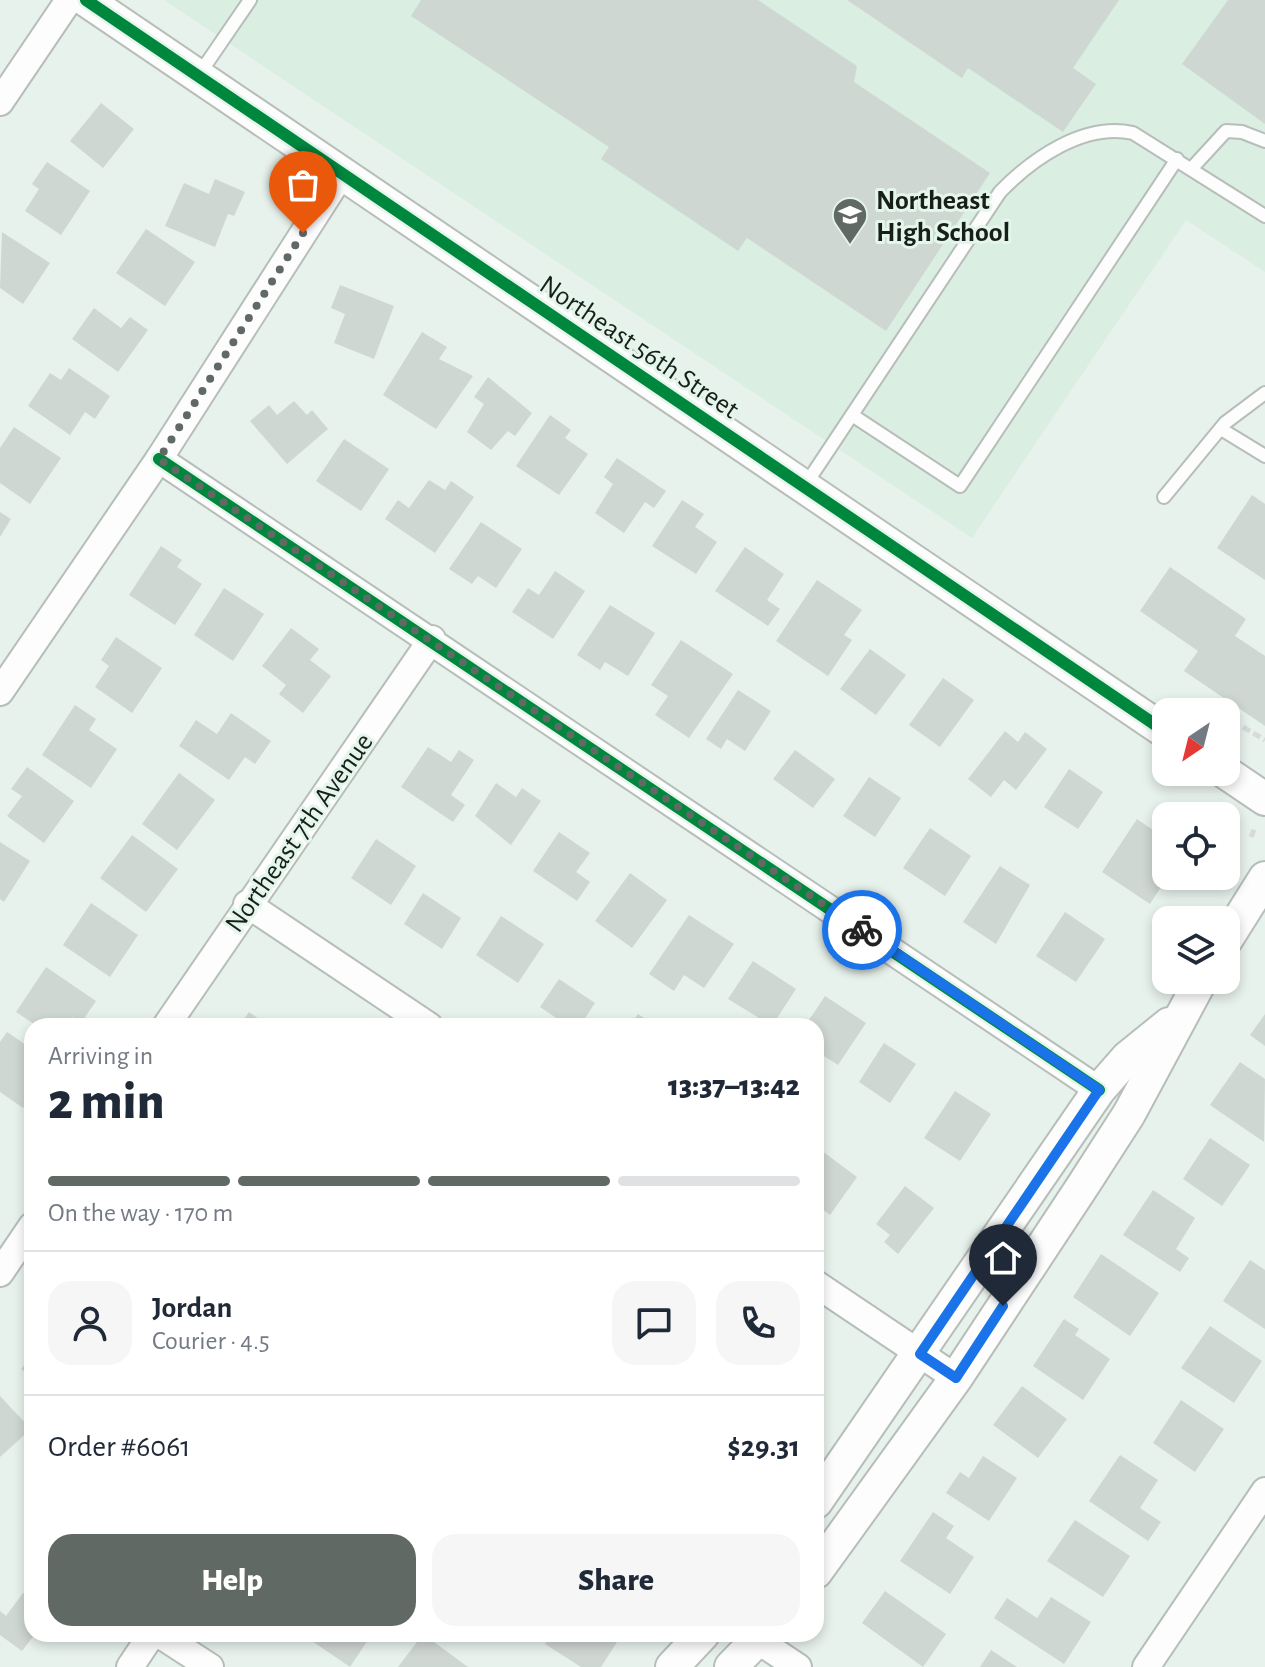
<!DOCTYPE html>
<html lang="en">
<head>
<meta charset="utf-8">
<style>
  :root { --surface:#fff; --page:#f6f6f7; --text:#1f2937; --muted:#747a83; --line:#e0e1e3; --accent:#616964 }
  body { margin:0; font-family:"Alegreya Sans",sans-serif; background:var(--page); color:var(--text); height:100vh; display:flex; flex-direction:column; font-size:30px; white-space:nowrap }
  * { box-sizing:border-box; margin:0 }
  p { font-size:26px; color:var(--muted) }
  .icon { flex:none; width:44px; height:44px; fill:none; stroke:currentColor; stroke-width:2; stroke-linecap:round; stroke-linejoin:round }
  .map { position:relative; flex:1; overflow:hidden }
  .drawer { position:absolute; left:24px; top:1018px; width:800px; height:624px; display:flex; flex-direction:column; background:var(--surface); border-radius:24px; box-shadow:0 4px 12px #0003 }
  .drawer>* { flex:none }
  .needle { width:52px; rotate:215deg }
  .tools { position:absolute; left:1152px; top:698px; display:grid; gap:16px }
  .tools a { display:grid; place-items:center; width:88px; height:88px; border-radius:16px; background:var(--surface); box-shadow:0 4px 12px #0003; font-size:40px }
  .pin { position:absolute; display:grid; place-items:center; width:68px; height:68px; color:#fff; margin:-82px -34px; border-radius:50% 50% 50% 0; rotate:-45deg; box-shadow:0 0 8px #0007 }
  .pin .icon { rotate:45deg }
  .courier { position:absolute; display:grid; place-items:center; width:80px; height:80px; margin:-40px; border:6px solid #1a73e8; border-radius:50%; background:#fff; color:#222; box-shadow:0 2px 10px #0007 }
  .head em { font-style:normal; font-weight:800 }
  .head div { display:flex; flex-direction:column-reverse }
  .head { display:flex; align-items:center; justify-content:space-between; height:136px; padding:0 24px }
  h1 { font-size:52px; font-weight:800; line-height:60px }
  .bar { display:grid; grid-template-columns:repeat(4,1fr); gap:12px 8px; align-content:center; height:96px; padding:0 24px }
  .bar i { height:10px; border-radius:6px; background:var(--line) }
  .bar .current { background:var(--accent) }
  .bar p { grid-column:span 4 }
  .line { display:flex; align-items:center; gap:20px; padding:0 24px; border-top:2px solid var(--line) }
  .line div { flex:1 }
  .round { display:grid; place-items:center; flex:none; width:84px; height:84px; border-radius:24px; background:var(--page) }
  .action { display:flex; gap:16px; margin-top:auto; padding:16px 24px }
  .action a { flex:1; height:92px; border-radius:24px; background:var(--accent); color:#fff; font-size:32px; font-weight:800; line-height:92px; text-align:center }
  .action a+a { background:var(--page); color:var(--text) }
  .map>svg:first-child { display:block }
</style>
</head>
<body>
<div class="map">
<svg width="1265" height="1667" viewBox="0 0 1265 1667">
  <rect width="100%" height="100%" fill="#e8f2ec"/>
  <polygon fill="#dbeee2" points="164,0 1265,0 1265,272 1186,220 972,538"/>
  <g fill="#cfd7d2">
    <polygon points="421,0 758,0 857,66 854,82 990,173 886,331 747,238 738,251 601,159 609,147 411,16"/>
    <polygon points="847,0 1119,0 1073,68 1096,84 1063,132 968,68 962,78"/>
    <polygon points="1228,0 1265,0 1265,124 1182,64"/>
    <polygon points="101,103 134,129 103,168 70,141"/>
    <polygon points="47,162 90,191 61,235 25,211 39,189 32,184"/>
    <polygon points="215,179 245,192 234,216 228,214 215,247 165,226 184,183 209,194"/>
    <polygon points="146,229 195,262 165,306 116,273"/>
    <polygon points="2,232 50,263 23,304 0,288"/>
    <polygon points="340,285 394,306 374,359 334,343 345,314 331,308"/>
    <polygon points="94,308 121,328 130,317 148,330 118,372 72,339"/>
    <polygon points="422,332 447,347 439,359 473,376 436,429 383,395"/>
    <polygon points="69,368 110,396 95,419 85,412 70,435 28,406 50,373 61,380"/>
    <polygon points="488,377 532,413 515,436 508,431 491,450 467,432 484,404 474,397"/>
    <polygon points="294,401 307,415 312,410 328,429 287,464 250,421 269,405 277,415"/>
    <polygon points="550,415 571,430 565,438 588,454 559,495 516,466"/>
    <polygon points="14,427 61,458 30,504 0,483 0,448"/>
    <polygon points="344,439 389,469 361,511 316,481"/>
    <polygon points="617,458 666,491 654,508 645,502 624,533 595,513 613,484 604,477"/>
    <polygon points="429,480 445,490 451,481 474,497 435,553 385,519 398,500 409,508"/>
    <polygon points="1252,495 1265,504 1265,580 1217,548"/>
    <polygon points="682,500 704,514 695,527 717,542 696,574 652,546"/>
    <polygon points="0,512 11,519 0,537"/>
    <polygon points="481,522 522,549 496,588 478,576 472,584 449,569"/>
    <polygon points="161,546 182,560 177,567 202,584 175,625 129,595"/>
    <polygon points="745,547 784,574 767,600 780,609 768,626 715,591"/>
    <polygon points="1170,567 1246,619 1235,636 1265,656 1265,726 1184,671 1198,651 1140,611"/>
    <polygon points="555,571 585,591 553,639 512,612 528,588 539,595"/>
    <polygon points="817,580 862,610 844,635 852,640 828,676 776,641"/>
    <polygon points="224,588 264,614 233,661 194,635"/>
    <polygon points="610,605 655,633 628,676 605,662 600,670 577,655"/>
    <polygon points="291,628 319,649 310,660 331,676 303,713 279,694 286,685 262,666"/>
    <polygon points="116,637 162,668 132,713 95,687 109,666 101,660"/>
    <polygon points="681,640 733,674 689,738 655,715 668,696 651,685"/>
    <polygon points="870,649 906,675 876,715 840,689"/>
    <polygon points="943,678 974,700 940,747 909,725"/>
    <polygon points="738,690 771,711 745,751 727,739 721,749 706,739"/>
    <polygon points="75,705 96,719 89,730 117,749 91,788 42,755"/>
    <polygon points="231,713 271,741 255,764 245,757 229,780 179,746 196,720 217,734"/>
    <polygon points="1005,731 1018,742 1025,732 1047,749 1016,790 1004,780 991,797 968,779"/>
    <polygon points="428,747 451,762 459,750 474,760 451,795 465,805 453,822 401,787"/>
    <polygon points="795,750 835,779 813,808 773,779"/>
    <polygon points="27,767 74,801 44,843 7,816 22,796 11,789"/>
    <polygon points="1069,769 1103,792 1078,829 1044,807"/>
    <polygon points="179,773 215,800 177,850 142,824"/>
    <polygon points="869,777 901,798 875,837 843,816"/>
    <polygon points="496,783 516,797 522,788 541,801 511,845 475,816"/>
    <polygon points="1137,819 1166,839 1168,876 1150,904 1102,872"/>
    <polygon points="930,828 971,856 945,896 903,868"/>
    <polygon points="559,832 590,853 576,872 590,882 577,901 533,871"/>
    <polygon points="132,835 178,869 146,912 100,878"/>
    <polygon points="376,839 416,866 391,905 351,878"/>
    <polygon points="0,842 30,861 4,902 0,899"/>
    <polygon points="1000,866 1030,885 996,944 963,922"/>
    <polygon points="630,873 667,900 632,948 595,921"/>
    <polygon points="423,893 461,918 442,949 404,924"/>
    <polygon points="91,903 138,935 110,977 63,945"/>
    <polygon points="1065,912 1105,939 1076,982 1036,956"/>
    <polygon points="689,915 734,944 704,988 684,975 674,991 649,974"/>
    <polygon points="501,916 544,944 518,983 476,955"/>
    <polygon points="753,961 796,989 772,1026 728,999"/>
    <polygon points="46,967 96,1001 81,1023 73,1017 66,1026 37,1026 16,1012"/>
    <polygon points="559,979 595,1003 580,1026 568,1026 540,1007"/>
    <polygon points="825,996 866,1023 838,1065 816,1051 816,1026 805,1026"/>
    <polygon points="249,1012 269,1026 239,1026"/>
    <polygon points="638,1014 656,1026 630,1026"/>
    <polygon points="1265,1014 1265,1046 1250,1035"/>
    <polygon points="7,1032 32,1049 32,1095 23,1108 0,1092 0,1042"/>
    <polygon points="884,1043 916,1064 890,1103 859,1082"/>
    <polygon points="1240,1062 1265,1079 1264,1142 1210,1105"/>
    <polygon points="955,1091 991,1114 960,1161 924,1138"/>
    <polygon points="1210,1138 1250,1165 1222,1206 1183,1179"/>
    <polygon points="818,1148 857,1177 830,1215 817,1205 824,1196 816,1190"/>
    <polygon points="905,1186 934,1208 898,1254 884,1242 890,1235 876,1224"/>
    <polygon points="1153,1190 1195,1218 1176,1249 1189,1258 1180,1272 1123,1235"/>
    <polygon points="1101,1254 1159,1293 1130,1336 1073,1297"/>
    <polygon points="1250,1260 1265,1270 1265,1329 1223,1301"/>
    <polygon points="1064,1319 1079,1329 1075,1335 1110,1359 1083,1400 1033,1366"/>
    <polygon points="1210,1326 1262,1361 1234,1403 1181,1368"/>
    <polygon points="32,1355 32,1377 21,1369"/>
    <polygon points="1022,1386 1067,1419 1038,1458 993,1425"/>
    <polygon points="0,1396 31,1429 0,1457"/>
    <polygon points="1181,1400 1224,1429 1195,1472 1153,1443"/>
    <polygon points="1120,1455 1158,1480 1140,1508 1161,1522 1148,1541 1089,1501"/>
    <polygon points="983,1456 1017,1478 989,1521 946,1493 960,1472 969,1478"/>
    <polygon points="933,1512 954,1526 946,1538 974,1557 950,1594 900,1561"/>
    <polygon points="1075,1520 1130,1556 1103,1597 1047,1561"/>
    <polygon points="885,1591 946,1634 923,1667 862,1623"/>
    <polygon points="23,1593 32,1599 32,1634 35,1634 22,1651 0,1635 0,1611 6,1616"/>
    <polygon points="1051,1597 1091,1622 1064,1664 994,1618 1007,1598 1037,1618"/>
    <polygon points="312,1634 372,1634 350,1667 309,1639"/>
    <polygon points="423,1634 468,1667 398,1667"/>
    <polygon points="551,1634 605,1634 617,1642 601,1667 581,1667 545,1644"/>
    <polygon points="991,1650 1017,1667 980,1667"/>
  </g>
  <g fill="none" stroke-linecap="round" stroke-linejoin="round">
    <defs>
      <g id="service">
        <polyline points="198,76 250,0"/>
        <polyline points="1192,168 1226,131 1242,132 1265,141"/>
        <polyline points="852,415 960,486 1177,159"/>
        <polyline points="1221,429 1265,456"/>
        <path d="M804 487 1000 192C1032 159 1084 122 1133 133L1265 216"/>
        <polyline points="1164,497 1225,423 1265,393"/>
      </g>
      <g id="minor">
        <polyline points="0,102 69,0"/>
        <polyline points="159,459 1099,1090"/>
        <polyline points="0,692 159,459 342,173"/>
        <polyline points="247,904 429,1026"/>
        <polyline points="166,1026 432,639"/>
        <polyline points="0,1273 32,1226"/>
        <polyline points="816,1284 956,1378"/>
        <polyline points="159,1634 210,1667"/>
        <polyline points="748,1634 798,1667"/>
        <polyline points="130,1667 152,1634"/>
        <polyline points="1146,1667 1265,1491"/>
      </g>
      <g id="tertiary">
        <polyline points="86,0 1166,732"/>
        <polyline points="1225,772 1265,799"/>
        <polyline points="1226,940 1265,878"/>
        <polyline points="816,1502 1099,1090 1127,1058 1169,1024"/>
        <polyline points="816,1572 956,1378 1082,1187 1129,1114 1201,980"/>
        <polyline points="672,1667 703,1634"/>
        <polyline points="731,1667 763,1634"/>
      </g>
    </defs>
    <use href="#service" stroke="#b7beba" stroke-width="16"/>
    <use href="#minor" stroke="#b7beba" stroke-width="30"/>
    <use href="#tertiary" stroke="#b7beba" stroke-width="36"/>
    <g stroke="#d8dbd9" stroke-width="5" stroke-dasharray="8 4" stroke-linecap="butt">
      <polyline points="1243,727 1265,740"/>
      <polyline points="1211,808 1223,816"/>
      <polyline points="1226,819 1238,836 1226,860"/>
      <polyline points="1251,837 1255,827"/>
    </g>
    <use href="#service" stroke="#fcfdfc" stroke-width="12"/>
    <use href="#minor" stroke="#fcfdfc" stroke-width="26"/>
    <use href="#tertiary" stroke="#fcfdfc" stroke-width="32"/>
    <defs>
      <g id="cycleway">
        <polyline points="86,0 1166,732"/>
        <polyline points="159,459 1099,1090"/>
      </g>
    </defs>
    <use href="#cycleway" stroke="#e4f6eb" stroke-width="17"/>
    <use href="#cycleway" stroke="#00873e" stroke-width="12"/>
  </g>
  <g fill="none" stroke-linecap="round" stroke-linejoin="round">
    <polyline stroke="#616964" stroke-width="8" stroke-dasharray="0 14.4" points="303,233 159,459 862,930"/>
    <polyline stroke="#1a73e8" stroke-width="10" points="862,930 1099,1090 920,1354 956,1378 1003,1306"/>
  </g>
  <defs>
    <symbol id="school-pin" viewBox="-11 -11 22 30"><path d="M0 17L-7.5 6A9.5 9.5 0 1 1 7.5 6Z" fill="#616964" stroke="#e4f6eb"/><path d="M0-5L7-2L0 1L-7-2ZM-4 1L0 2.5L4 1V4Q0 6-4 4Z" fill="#fff"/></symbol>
  </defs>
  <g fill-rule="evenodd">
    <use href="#school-pin" x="830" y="195" width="40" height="54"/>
  </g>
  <g text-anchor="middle" stroke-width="6" stroke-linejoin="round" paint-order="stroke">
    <g font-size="28" font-weight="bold" fill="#181f1b" stroke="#e4f6eb" text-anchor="start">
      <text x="876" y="209">Northeast<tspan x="876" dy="32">High School</tspan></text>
    </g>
    <g font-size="28" fill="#181f1b" stroke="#e4f6eb">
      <text transform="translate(640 346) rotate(34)" y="10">Northeast 56th Street</text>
      <text transform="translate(298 832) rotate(-55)" y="10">Northeast 7th Avenue</text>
    </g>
  </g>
</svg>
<div class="tools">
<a><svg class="needle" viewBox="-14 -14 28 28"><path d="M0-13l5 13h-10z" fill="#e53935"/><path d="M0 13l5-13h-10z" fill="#747a83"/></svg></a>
<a><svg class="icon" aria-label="locate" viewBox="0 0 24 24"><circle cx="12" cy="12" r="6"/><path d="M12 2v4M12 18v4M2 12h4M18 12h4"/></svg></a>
<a><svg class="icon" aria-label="layers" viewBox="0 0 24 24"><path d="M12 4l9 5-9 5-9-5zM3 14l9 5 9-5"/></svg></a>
</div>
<div class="pin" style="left:303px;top:233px;background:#ea580c"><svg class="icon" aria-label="bag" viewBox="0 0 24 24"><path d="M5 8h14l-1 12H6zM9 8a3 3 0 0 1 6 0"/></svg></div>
<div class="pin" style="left:1003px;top:1306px;background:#1f2937"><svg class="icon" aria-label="home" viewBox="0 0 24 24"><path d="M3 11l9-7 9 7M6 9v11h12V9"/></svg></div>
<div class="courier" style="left:862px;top:930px"><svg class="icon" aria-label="bike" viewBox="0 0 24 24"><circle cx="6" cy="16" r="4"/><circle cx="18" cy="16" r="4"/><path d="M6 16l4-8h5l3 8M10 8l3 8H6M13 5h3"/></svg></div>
<section class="drawer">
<div class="head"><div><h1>2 min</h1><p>Arriving in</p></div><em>13:37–13:42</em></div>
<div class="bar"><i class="current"></i><i class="current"></i><i class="current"></i><i></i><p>On the way · 170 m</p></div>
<div class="line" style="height:144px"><a class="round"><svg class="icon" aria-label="person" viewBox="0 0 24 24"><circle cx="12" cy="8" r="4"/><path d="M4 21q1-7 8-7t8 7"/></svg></a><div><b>Jordan</b><p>Courier · 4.5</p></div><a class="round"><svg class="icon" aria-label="chat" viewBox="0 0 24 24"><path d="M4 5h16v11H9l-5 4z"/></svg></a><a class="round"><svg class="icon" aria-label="phone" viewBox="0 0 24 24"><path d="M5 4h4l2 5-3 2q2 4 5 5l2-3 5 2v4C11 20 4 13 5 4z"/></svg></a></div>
<div class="line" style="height:104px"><div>Order #6061</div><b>$29.31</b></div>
<div class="action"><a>Help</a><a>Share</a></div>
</section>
</div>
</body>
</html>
